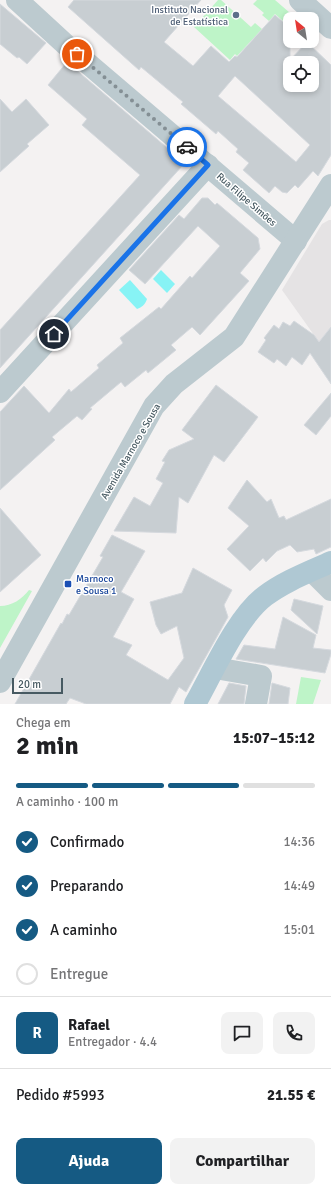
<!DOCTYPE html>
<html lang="pt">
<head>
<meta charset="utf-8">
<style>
  :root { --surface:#fff; --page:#f2f2f2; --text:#202124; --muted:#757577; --line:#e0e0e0; --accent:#155a83 }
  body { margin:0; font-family:Signika,sans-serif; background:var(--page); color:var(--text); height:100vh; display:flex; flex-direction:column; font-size:15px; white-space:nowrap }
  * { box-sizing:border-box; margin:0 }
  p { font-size:13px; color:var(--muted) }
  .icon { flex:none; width:22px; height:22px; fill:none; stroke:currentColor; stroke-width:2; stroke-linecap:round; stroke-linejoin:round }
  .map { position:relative; height:704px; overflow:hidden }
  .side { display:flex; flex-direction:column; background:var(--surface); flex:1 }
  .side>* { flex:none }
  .needle { width:26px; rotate:330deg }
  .buttons { position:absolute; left:283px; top:12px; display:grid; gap:8px }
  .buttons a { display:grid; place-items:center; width:36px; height:36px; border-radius:8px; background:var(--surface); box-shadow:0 2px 6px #0003; font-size:20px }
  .scale { position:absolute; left:12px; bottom:10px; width:51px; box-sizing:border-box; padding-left:4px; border:2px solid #475a62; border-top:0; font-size:11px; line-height:14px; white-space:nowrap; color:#475a62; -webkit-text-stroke:3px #fff; paint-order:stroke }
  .pin { position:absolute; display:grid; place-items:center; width:34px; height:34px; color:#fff; margin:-17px; border:2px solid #fff; border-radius:50%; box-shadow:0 1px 4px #0007 }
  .courier { position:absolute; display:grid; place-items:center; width:40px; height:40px; margin:-20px; border:3px solid #1a73e8; border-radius:50%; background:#fff; color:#222; box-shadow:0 1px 5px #0007 }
  .summary em { font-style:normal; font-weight:800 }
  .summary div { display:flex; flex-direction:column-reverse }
  .summary { display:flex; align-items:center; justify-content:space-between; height:68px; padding:0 16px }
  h1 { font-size:26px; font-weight:800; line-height:30px }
  .bar { display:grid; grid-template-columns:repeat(4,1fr); gap:6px 4px; align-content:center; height:48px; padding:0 16px }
  .bar i { height:5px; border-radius:3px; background:var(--line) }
  .bar .on { background:var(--accent) }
  .bar p { grid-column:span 4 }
  .line { display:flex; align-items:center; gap:10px; padding:0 16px; border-top:1px solid var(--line) }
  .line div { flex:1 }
  .round { display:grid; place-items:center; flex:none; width:42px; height:42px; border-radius:8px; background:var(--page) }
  ol { padding:0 16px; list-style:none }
  li { display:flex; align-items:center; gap:12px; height:44px }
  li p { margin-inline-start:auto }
  li .icon { padding:4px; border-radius:50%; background:var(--accent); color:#fff; stroke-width:4 }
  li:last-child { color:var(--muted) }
  li i { width:22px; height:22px; border:2px solid var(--line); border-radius:50% }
  .cta { display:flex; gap:8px; margin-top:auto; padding:8px 16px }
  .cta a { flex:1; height:46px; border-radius:8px; background:var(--accent); color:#fff; font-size:16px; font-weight:800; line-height:46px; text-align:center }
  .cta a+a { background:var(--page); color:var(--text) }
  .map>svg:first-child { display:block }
</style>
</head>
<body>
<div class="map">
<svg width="331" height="704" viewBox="0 0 331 704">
  <rect width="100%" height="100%" fill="#f4f2f2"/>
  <polygon fill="#e5e3e4" points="329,220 331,220 331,327 319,342 282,290 322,224"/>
  <g fill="#bef4c8">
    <polygon points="218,0 221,0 251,27 255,23 262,29 237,56 235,54 230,60 194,27"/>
    <polygon points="257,0 275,0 297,19 290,19 290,27 275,14 269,21 262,15 264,13 253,4"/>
    <path d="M29 590 32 591 0 648V606C12 606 22 599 29 590Z"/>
    <polygon points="301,677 321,680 313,704 296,704"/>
  </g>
  <g fill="#87f3f5">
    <polygon points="161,270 175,284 167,293 153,279"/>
    <path d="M130 280 147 299C145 305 142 307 137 309L119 290Z"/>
  </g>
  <g fill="#c8ced2" stroke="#d5d9de" fill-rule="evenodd">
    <path d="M74 0H201L164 42 193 66 211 46 229 62 235 56 237 57 275 15 290 28V60L307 42 331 65V155L318 176 313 171 298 188 295 185 287 193 282 192 275 186 269 193 243 170 249 163 236 152 238 149 218 131 216 134 181 104 183 102 141 67 139 70 68 7ZM290 63H312V85H290ZM235 76 310 145 296 162 218 96Z"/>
    <polygon points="0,4 46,43 27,64 19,57 17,58 0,44"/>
    <polygon points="67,62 179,158 183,165 0,368 0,330 140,175 82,125 87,119 48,85"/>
    <polygon points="0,99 12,112 26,99 49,125 27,144 29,146 0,172"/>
    <polygon points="202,198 208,198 215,205 217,203 258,238 260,249 240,273 249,281 200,335 192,327 171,345 176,350 148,373 146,370 125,387 121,382 90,408 92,409 82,420 77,416 52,437 55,440 0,490 0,412 24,386 49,413 69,389 71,392 99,368 97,365 123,343 120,338 159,307 161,309 190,276 192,278 220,246 198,226 145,284 129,270 179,215 184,219"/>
    <polygon points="294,321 314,335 319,342 331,327 331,384 310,353 302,365 292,357 286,366 277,359 274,363 258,352 266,340 264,338 274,325 279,329 283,322 290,326"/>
    <polygon points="216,385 258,417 224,462 214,455 188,503 179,497 176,533 114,531 134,497 150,506 163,483 156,479 165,462 162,461 169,450 194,439 182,430"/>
    <polygon points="331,393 331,416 316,435 304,425"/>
    <polygon points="247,480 267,502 271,499 279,518 284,516 286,520 331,499 331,547 316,554 314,549 297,552 290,545 277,551 266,562 263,558 250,571 227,549 249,526 228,508"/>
    <polygon points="0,508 41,555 0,592"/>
    <polygon points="112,535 145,551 121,592 134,599 113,637 132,645 126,655 168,680 184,658 177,626 161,634 156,625 150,602 182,593 193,568 232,590 224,605 228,617 186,692 179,687 170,704 86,704 70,698 66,704 15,704 61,623 62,624 67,614 69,615 103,557 100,556"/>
    <polygon points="294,599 323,606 317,634 291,610"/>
    <polygon points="283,617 316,635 313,648 331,650 331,654 325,673 236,659 244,645 275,649"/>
    <polygon points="229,683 246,686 244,704 218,704"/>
    <polygon points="272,683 290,688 288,704 269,704"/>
  </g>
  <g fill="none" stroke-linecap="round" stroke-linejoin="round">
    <g stroke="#bccacf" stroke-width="22">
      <polyline points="17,0 65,44 296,241"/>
      <polyline points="300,0 331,28"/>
      <polyline points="0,392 208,165"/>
      <polyline points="312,571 331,590"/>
      <polyline points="215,668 261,676 256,704"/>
      <polyline points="0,682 154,406 174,384 234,337 331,185"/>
    </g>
    <path stroke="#afc8d3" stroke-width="22" d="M195 704C213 672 237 617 265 596 285 581 309 572 331 562"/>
  </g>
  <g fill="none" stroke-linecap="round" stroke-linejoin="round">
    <polyline stroke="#848f94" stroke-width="4" stroke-dasharray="0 7.2" points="77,54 187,147"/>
    <polyline stroke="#1a73e8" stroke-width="5" points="54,334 208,165 187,147"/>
  </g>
  <circle fill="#5c6f8a" stroke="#fff" stroke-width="1.5" cx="236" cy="15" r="4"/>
  <rect fill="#1a4fb4" stroke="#fff" stroke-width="1.5" x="64" y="580" width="8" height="8" rx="2"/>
  <g text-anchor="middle" stroke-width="3" stroke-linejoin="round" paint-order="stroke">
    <g font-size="10" fill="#4e5e75" stroke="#fff" text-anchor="end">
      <text x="228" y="13">Instituto Nacional<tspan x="228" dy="12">de Estatística</tspan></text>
    </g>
    <g font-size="10" fill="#475a62" stroke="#fff">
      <text transform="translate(247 199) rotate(41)" y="4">Rua Filipe Simões</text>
      <text transform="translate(130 451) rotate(-60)" y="4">Avenida Marnoco e Sousa</text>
    </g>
    <g font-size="10" fill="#164399" stroke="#fff" text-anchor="start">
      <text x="76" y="582">Marnoco<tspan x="76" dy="12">e Sousa 1</tspan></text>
    </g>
  </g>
</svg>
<div class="buttons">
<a><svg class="needle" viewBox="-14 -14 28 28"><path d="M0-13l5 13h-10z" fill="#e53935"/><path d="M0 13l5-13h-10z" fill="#757577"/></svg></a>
<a><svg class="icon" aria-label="locate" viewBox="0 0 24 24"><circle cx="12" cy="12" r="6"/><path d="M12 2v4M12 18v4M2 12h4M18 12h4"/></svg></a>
</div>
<div class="scale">20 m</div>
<div class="pin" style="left:77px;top:54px;background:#ea580c"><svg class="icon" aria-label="bag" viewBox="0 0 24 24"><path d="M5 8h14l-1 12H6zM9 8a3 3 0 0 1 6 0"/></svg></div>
<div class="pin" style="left:54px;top:334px;background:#1f2937"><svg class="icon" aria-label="home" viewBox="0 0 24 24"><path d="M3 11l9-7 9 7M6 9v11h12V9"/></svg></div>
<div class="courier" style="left:187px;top:147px"><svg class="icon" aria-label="car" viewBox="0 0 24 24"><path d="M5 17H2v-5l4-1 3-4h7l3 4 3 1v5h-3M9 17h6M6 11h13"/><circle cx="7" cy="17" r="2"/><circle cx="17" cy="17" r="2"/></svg></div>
</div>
<section class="side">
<div class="summary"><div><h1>2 min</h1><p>Chega em</p></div><em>15:07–15:12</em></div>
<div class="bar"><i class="on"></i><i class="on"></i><i class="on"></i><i></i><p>A caminho · 100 m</p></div>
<ol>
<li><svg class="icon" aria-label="check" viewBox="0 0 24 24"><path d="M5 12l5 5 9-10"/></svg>Confirmado<p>14:36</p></li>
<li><svg class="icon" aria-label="check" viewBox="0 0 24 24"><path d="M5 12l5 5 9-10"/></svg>Preparando<p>14:49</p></li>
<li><svg class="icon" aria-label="check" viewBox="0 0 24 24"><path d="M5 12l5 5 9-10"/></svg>A caminho<p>15:01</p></li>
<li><i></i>Entregue</li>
</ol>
<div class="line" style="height:72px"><b class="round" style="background:var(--accent);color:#fff">R</b><div><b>Rafael</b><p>Entregador · 4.4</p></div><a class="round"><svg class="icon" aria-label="chat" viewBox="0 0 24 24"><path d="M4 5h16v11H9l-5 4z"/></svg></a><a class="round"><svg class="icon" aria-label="phone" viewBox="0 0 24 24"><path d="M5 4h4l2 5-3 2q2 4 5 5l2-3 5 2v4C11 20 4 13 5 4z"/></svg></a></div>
<div class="line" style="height:52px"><div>Pedido #5993</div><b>21.55 €</b></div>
<div class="cta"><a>Ajuda</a><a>Compartilhar</a></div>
</section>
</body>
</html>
